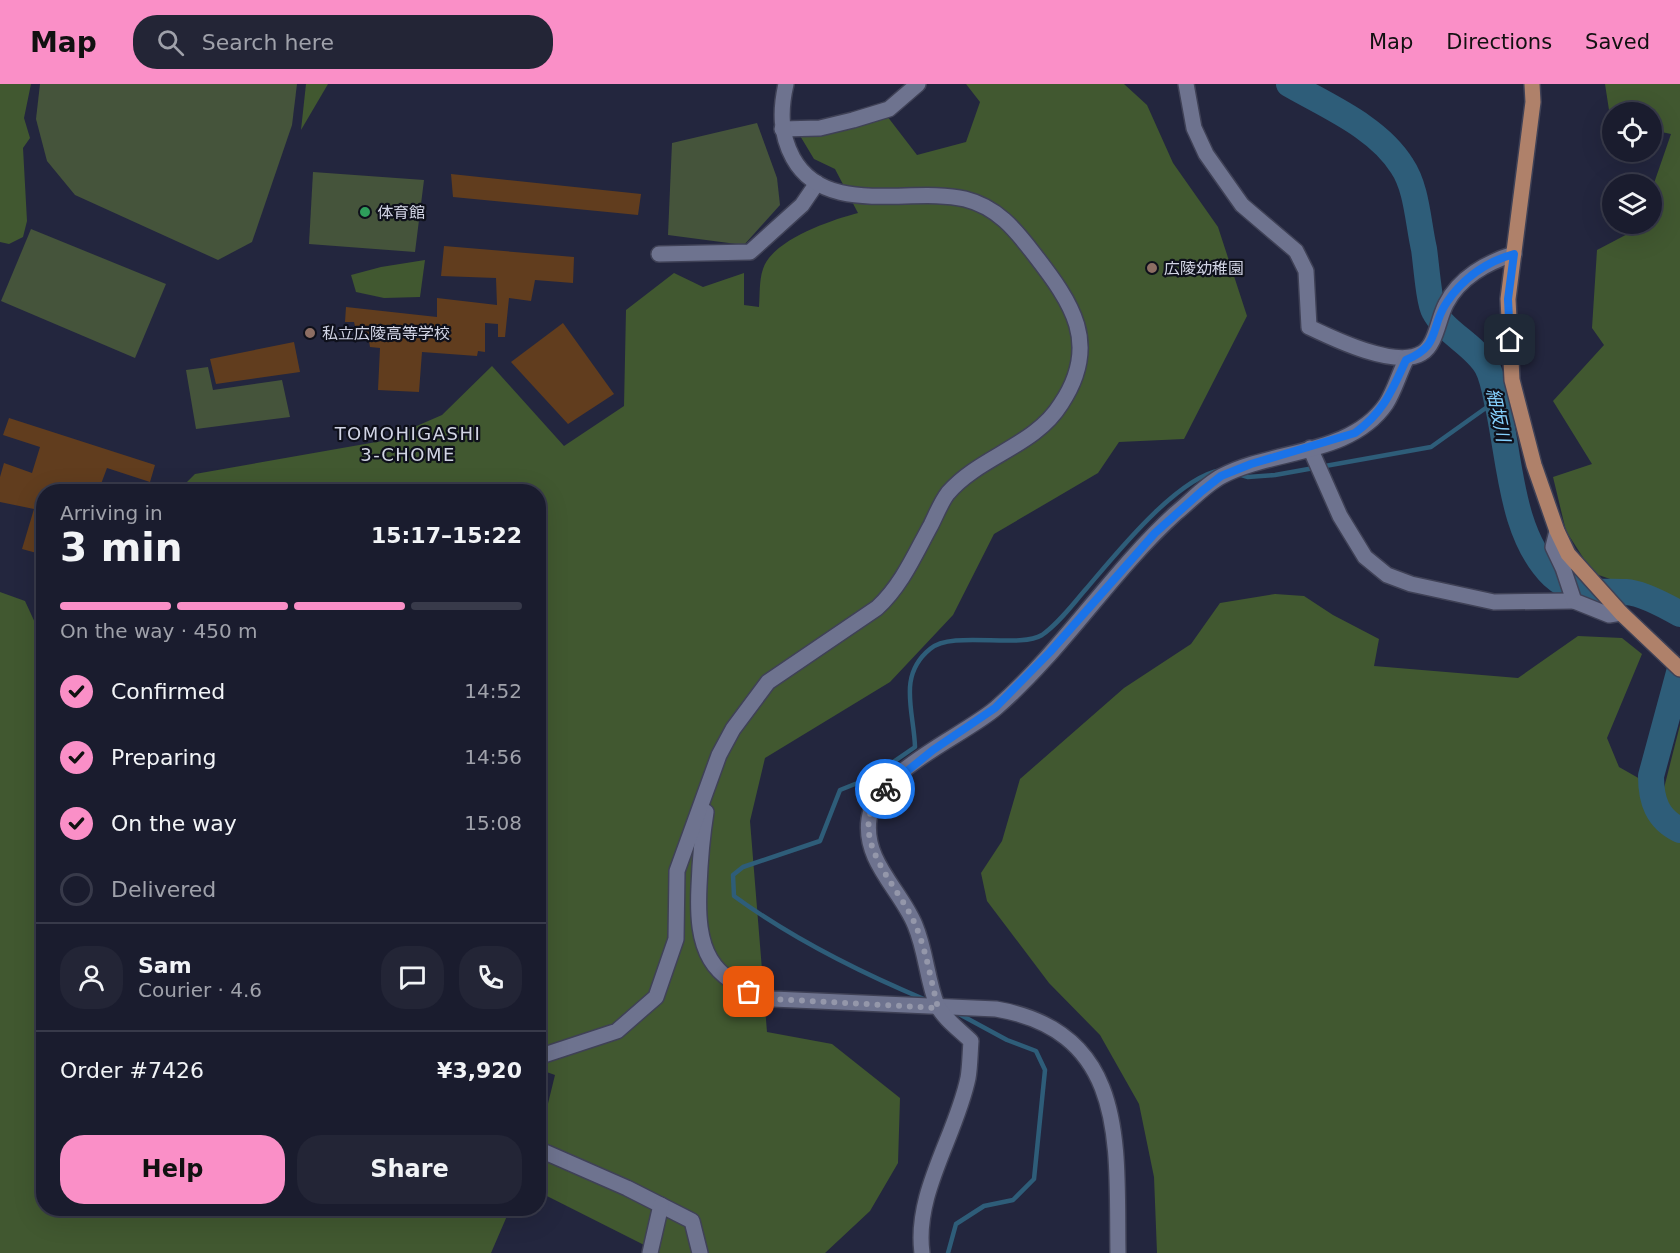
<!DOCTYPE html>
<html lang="en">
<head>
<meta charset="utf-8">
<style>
  :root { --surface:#1a1c2e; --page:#232536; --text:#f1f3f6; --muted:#9fa1aa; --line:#383a4a; --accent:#fa8fc7 }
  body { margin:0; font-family:"DejaVu Sans","Noto Sans JP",sans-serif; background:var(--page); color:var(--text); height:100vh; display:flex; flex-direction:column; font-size:22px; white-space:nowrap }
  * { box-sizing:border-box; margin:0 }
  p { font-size:20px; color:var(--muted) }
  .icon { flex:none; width:33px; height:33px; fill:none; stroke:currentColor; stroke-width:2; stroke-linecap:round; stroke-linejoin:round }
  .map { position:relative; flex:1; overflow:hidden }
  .panel { position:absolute; left:36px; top:400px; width:510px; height:732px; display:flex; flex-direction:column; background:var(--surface); border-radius:24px; box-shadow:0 6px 24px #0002,0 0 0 2px var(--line) }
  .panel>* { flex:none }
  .tools { position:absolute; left:1602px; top:18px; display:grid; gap:12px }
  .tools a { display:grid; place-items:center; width:60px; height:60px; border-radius:50%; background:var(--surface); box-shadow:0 6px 24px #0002,0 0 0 2px var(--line); font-size:30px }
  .pin { position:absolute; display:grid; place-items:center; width:51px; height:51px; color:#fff; margin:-26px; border-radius:12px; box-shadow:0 3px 9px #0006 }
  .courier { position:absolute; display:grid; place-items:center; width:60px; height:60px; margin:-30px; border:4px solid #1a73e8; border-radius:50%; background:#fff; color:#222; box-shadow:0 2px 8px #0007 }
  .summary em { font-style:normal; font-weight:800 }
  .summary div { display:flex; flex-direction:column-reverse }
  .summary { display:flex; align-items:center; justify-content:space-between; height:102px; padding:0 24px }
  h1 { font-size:39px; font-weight:800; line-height:45px }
  .bar { display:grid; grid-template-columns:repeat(4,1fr); gap:9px 6px; align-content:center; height:72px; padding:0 24px }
  .bar i { height:8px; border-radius:4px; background:var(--line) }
  .bar .selected { background:var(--accent) }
  .bar p { grid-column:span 4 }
  .line { display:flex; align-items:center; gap:15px; padding:0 24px; border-top:2px solid var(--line) }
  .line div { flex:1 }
  .round { display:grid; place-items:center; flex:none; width:63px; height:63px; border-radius:24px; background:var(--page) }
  ol { padding:0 24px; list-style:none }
  li { display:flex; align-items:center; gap:18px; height:66px }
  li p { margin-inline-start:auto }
  li .icon { padding:6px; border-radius:50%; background:var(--accent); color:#111; stroke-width:4 }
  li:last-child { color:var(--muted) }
  li i { width:33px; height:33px; border:3px solid var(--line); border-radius:50% }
  .action { display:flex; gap:12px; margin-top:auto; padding:12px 24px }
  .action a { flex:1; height:69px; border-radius:24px; background:var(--accent); color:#111; font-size:24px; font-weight:800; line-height:69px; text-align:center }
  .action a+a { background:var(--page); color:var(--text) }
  header { display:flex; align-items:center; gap:36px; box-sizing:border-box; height:84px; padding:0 30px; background:var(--accent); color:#111 }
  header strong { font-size:28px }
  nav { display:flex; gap:33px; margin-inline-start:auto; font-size:21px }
  .search { width:420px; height:54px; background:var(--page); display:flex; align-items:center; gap:15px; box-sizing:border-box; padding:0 21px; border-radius:24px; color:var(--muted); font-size:22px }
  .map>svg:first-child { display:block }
</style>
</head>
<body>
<header>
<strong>Map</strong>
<div class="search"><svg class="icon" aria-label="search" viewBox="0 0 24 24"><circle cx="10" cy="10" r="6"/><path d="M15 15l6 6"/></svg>Search here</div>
<nav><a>Map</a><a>Directions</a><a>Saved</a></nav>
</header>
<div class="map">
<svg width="1680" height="1169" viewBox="0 0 1680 1169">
  <rect width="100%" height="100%" fill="#23263e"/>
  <g fill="#45543b">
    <polygon points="40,0 297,0 292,41 252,158 218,176 75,111 47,77 36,35"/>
    <polygon points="757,39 777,94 780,121 744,161 668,151 672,59"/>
    <polygon points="313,88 424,96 415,168 309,160"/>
    <polygon points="31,145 166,200 135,274 1,217"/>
    <polygon points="208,283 213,306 282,296 290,333 196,345 186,286"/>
  </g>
  <g fill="#415830">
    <polygon points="0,0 31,0 24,34 30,54 23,64 27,137 23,153 9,160 0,158"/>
    <polygon points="306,0 328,0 301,46"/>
    <path d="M966 0H1124L1147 21 1173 79 1218 143 1247 232 1184 355 1119 358 1098 389 994 450 953 531 890 598 765 674 750 737 767 948 832 960 900 1014 898 1079 870 1127 825 1169H660L539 1108 540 1052 555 991 538 985V408H177L195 390 382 357 442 331 492 282 564 362 624 322 626 226 674 189 703 203 744 189V221L759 223C760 211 759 196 763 185 772 156 831 136 858 129L835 85 814 75 799 50 887 32 917 71 966 58 980 18Z"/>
    <polygon points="1605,0 1680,0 1680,525 1661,513 1593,489 1566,447 1553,393 1592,380 1553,317 1604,261 1592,244 1597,166 1637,145 1639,140 1652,140 1652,105 1671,50 1652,46 1652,28 1612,28 1611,39"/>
    <polygon points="425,176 420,213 384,214 356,208 351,191 381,183"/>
    <polygon points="0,508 25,517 43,556 44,1125 510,1125 491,1169 0,1169"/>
    <polygon points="1275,510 1304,512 1333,531 1379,555 1374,582 1518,594 1578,552 1622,554 1642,570 1607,654 1619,683 1663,708 1680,641 1680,1169 1157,1169 1154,1093 1139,1020 1100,951 1049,899 987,817 981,789 1002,757 1020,695 1124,604 1191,560 1220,519"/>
  </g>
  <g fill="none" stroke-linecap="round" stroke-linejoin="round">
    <g stroke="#2e5d79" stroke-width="4.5">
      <polyline points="1238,390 1248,393 1275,391 1431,363 1497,316"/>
      <path d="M926 916C859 888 793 855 734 812L733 791 743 783 820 757 840 706 870 694 915 663C914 627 897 592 930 565 952 546 1019 565 1042 551 1059 539 1072 521 1086 505 1116 470 1176 394 1221 386"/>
      <polyline points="948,1169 956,1140 984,1122 1013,1116 1034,1095 1045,986 1036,967 1007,956 959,930"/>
    </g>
    <g stroke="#2e5d79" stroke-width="26">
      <path d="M1289 0C1327 22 1378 43 1402 82 1417 104 1418 139 1424 165 1426 178 1429 219 1434 227 1445 249 1475 261 1487 283 1492 292 1495 307 1497 318 1510 373 1510 450 1553 492 1573 511 1600 507 1626 508 1642 509 1666 522 1680 530"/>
      <path d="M1680 585 1651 692C1651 716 1657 735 1680 746"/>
    </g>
  </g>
  <g fill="#613d1e">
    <polygon points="451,90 641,110 638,131 453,113"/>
    <polygon points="444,162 574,173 573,199 535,196 531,217 509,214 505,253 498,253 498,240 485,239 485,268 478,267 477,272 422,268 419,308 378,306 380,264 370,263 368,251 357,250 354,238 345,238 346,223 437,233 437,214 497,221 496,194 441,192"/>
    <polygon points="563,239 614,310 568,340 511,278"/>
    <polygon points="294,258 300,288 216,300 210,275"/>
    <polygon points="9,334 155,381 150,398 107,384 98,408 44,408 44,471 22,465 34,425 0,418 0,393 4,379 32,389 40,363 3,351"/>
  </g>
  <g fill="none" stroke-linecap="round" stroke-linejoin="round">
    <defs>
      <g id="minor">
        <path d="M1186 0 1194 44 1206 70 1242 121 1296 167 1306 187 1309 243C1334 255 1396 285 1422 269 1436 261 1438 235 1446 220 1459 194 1487 178 1514 170"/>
        <polyline points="782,45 820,44 853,36 889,25 918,0"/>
        <polyline points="659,170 750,168 802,121 817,99"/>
        <polyline points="1310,364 1340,432 1365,473 1387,491 1411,500 1494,518 1574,517"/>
        <polyline points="1557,447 1553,463 1563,484 1574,517 1609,531 1621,529"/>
        <path d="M706 728C702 753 700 777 699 802 696 865 708 897 773 915L996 925C1130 948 1116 1064 1118 1169"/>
        <path d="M538 973 617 947 656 913 676 855 677 787 719 671 733 645 768 598 877 524C902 501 915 470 931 441 936 431 941 418 948 409 980 372 1035 362 1061 320 1101 260 1072 219 1034 170 1015 145 997 123 965 115 911 102 826 134 793 74 780 50 780 26 786 0"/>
        <polyline points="538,1065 627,1104 692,1137 700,1169"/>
        <polyline points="650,1169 661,1121"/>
        <path d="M922 1169C914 1109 956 1052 968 994 970 983 970 969 971 957 961 947 943 934 937 921 927 896 926 867 915 841 901 806 863 777 869 735 876 687 962 653 996 624 1063 566 1111 488 1176 429 1191 417 1205 401 1222 392 1273 365 1350 372 1386 320 1394 308 1399 290 1406 276"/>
      </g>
      <polyline id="major" points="1532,0 1533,18 1508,215 1512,296 1534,381 1557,447 1568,470 1621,529 1680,585"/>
    </defs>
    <use href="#minor" stroke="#3f4156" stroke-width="18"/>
    <use href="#major" stroke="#3f4156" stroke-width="18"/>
    <use href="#minor" stroke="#6e738f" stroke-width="15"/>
    <use href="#major" stroke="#af816a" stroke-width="15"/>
  </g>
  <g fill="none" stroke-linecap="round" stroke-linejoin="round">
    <path stroke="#9497aa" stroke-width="6" stroke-dasharray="0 10.8" d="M749 908 773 915 938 924C931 897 926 865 915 840 897 798 841 751 885 705"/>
    <path stroke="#1a73e8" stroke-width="8" d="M885 705 933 666 995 624 1050 568 1155 449 1202 407 1221 392 1251 380 1355 349C1384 328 1392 306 1406 276 1442 261 1429 244 1447 218 1464 193 1486 178 1514 170L1508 215 1510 256"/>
  </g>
  <circle fill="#2e9e5b" stroke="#0e101b" stroke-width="2" cx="365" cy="128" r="6"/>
  <g fill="#8d6e63" stroke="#0e101b" stroke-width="2">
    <circle cx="1152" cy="184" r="6"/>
    <circle cx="310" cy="249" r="6"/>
  </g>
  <g text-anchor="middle" stroke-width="4.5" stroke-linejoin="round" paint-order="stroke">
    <g font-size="16" fill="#d1d4e4" stroke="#0e101b" text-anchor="start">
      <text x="377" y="134">体育館</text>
      <text x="1164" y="190">広陵幼稚園</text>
      <text x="322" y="255">私立広陵高等学校</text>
    </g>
    <g font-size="18" font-style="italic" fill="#86d1fe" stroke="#0e101b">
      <text transform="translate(1498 331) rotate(78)" y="6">細坂川</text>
    </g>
    <g font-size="18" letter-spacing="1.5" fill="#d1d4e4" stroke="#0e101b">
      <text x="408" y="356">TOMOHIGASHI<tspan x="408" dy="21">3-CHOME</tspan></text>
    </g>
  </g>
</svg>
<div class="tools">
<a><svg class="icon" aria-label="locate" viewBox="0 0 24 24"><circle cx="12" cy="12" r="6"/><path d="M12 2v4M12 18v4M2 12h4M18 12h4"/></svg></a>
<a><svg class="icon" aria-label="layers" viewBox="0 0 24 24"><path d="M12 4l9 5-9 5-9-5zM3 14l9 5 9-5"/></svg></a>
</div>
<div class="pin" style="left:749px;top:908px;background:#ea580c"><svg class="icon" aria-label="bag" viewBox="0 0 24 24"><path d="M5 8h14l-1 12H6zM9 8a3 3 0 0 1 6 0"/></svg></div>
<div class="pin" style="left:1510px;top:256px;background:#1f2937"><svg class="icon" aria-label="home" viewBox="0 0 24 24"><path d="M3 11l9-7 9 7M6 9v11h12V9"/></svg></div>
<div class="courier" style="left:885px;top:705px"><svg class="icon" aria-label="bike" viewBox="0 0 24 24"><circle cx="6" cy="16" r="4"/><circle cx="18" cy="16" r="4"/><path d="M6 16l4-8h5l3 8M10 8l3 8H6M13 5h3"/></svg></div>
<section class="panel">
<div class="summary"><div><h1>3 min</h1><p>Arriving in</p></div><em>15:17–15:22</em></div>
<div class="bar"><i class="selected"></i><i class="selected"></i><i class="selected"></i><i></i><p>On the way · 450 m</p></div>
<ol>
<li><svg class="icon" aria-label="check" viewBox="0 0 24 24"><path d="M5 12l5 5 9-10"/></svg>Confirmed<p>14:52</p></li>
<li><svg class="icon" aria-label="check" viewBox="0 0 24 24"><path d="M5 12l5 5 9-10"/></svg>Preparing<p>14:56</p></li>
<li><svg class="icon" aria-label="check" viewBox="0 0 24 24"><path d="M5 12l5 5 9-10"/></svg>On the way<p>15:08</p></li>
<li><i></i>Delivered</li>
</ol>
<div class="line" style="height:108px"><a class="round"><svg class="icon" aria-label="person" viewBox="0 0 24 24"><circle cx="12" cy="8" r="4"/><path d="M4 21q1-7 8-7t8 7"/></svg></a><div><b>Sam</b><p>Courier · 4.6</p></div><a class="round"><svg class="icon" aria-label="chat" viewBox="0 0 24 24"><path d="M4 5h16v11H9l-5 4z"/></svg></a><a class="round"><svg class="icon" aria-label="phone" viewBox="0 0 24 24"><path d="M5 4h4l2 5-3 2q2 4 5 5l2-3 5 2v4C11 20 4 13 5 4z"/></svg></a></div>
<div class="line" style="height:78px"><div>Order #7426</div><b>¥3,920</b></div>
<div class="action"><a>Help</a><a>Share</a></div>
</section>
</div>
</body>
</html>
